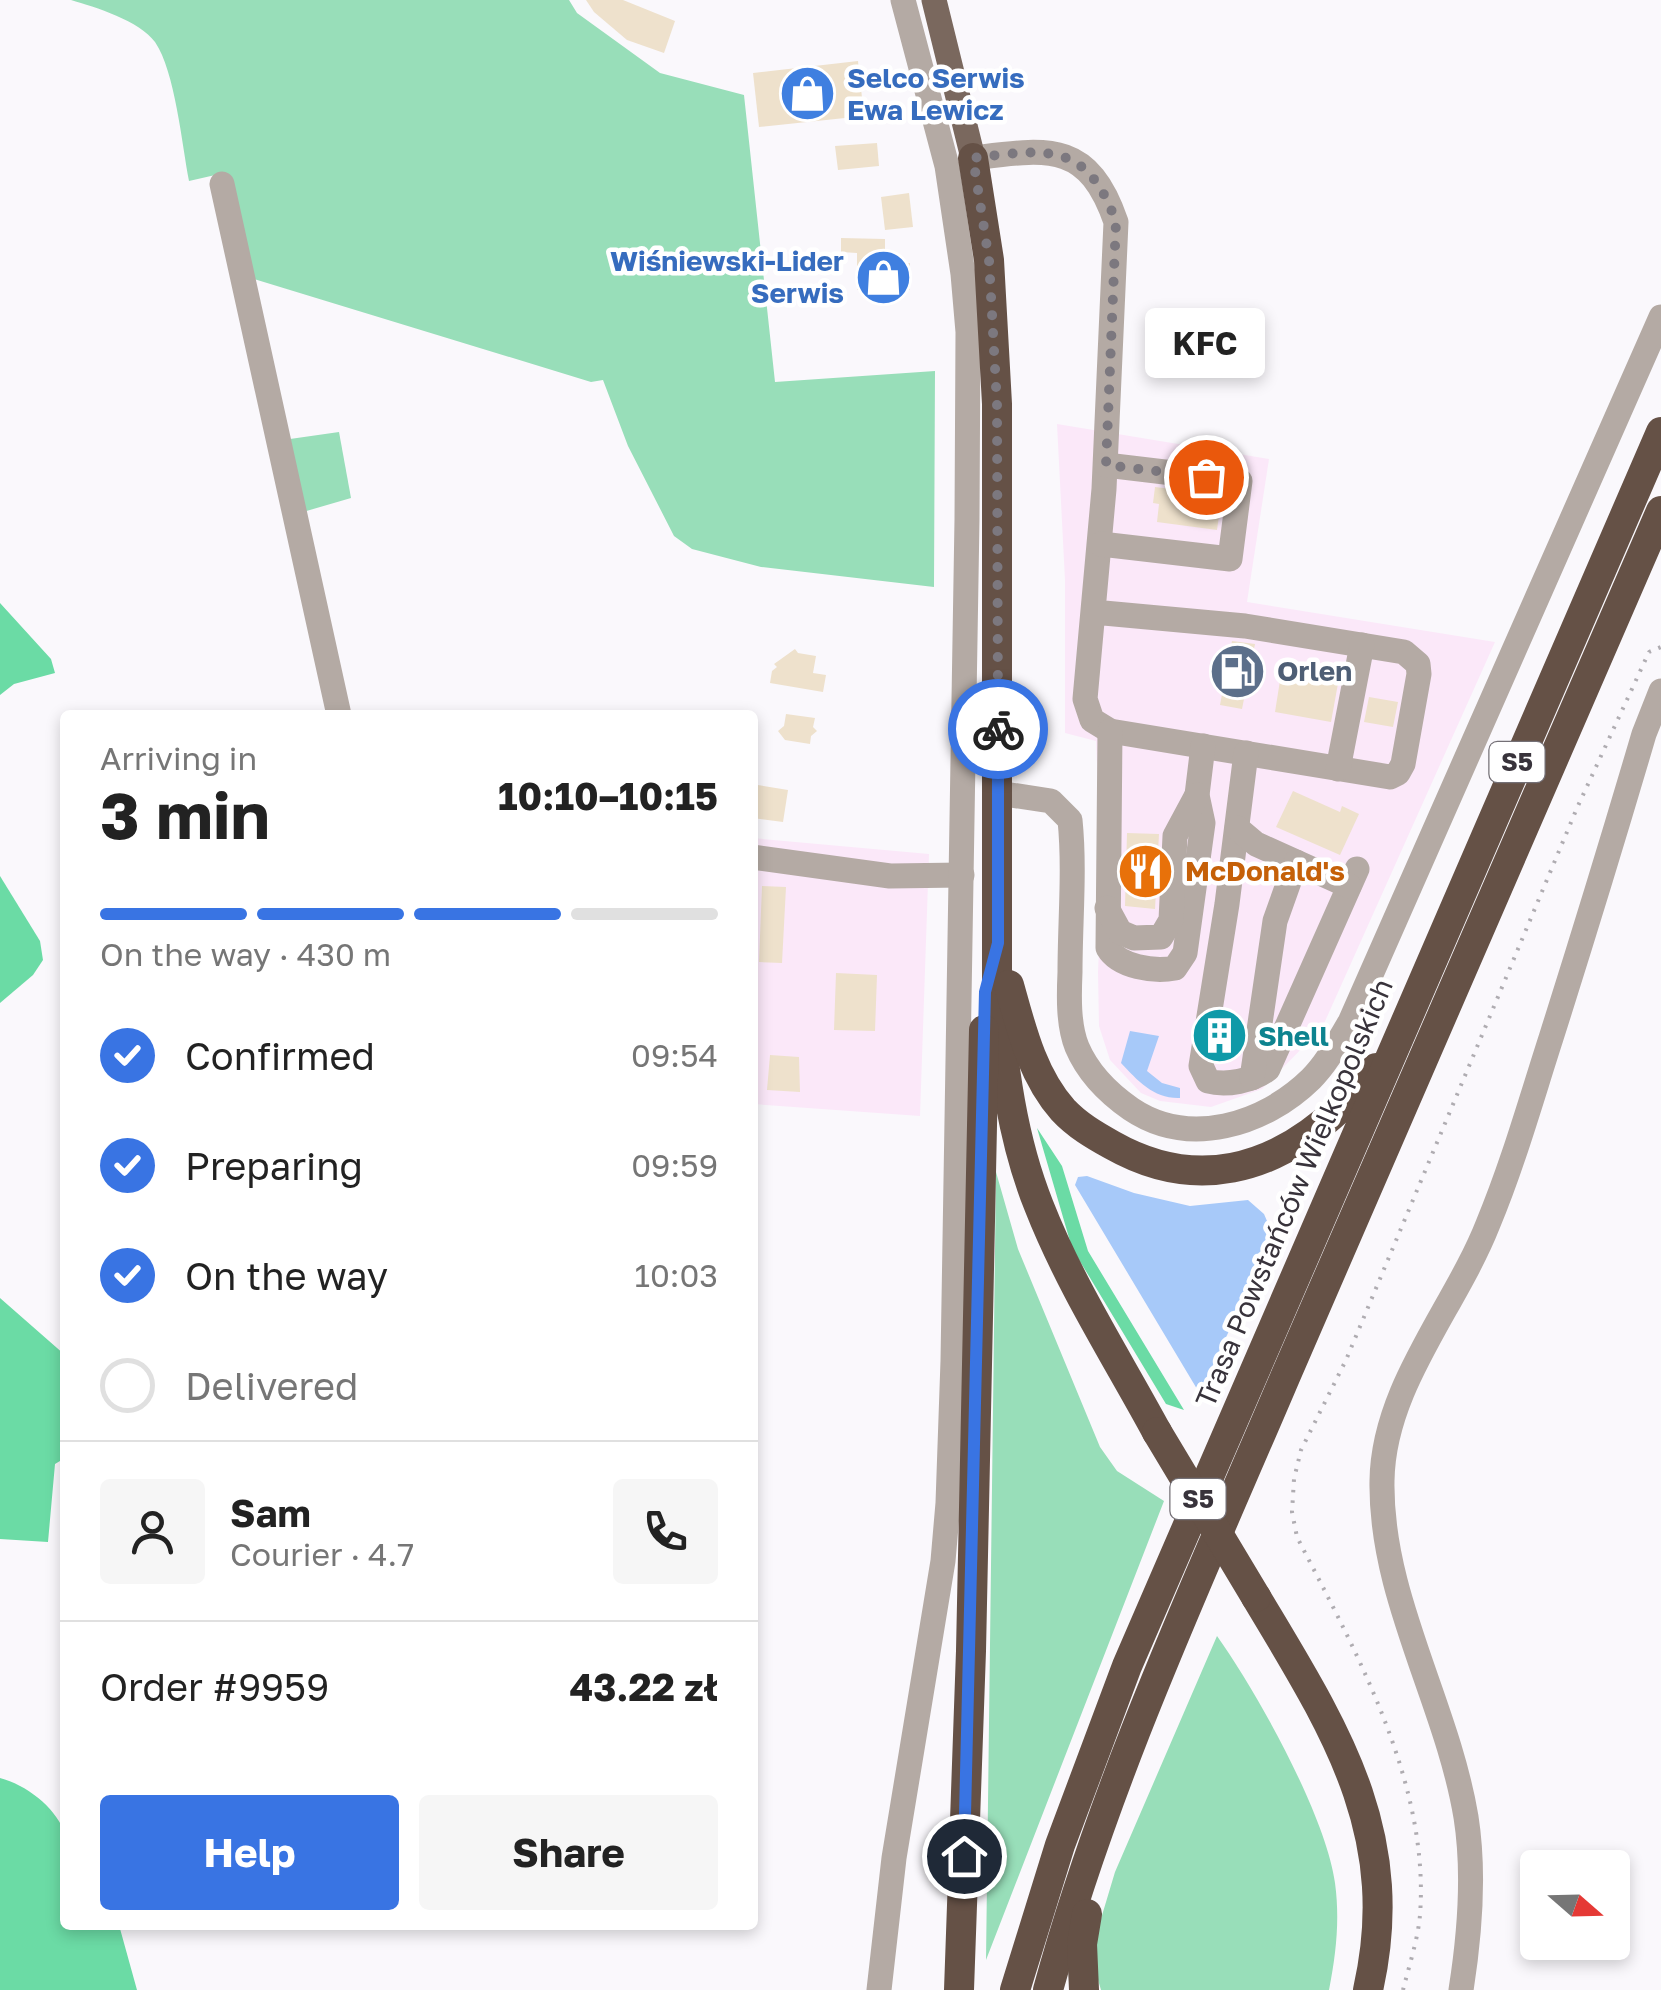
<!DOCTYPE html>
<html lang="en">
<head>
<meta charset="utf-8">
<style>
  :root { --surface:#fff; --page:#f6f6f6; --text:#222; --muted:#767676; --line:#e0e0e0; --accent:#3974e3 }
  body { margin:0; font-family:"Golos Text",sans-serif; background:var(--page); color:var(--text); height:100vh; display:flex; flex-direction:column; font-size:38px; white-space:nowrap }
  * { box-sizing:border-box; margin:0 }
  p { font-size:32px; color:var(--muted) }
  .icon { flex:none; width:55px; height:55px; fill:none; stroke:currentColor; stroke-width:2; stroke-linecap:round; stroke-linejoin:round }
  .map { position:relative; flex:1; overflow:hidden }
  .details { position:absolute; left:60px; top:710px; width:698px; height:1220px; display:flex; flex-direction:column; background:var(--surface); border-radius:10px; box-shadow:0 5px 15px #0003 }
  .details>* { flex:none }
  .needle { width:65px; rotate:110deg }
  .fabs { position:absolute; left:1520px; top:1850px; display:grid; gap:20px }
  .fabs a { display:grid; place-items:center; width:110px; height:110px; border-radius:10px; background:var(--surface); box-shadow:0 5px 15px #0003; font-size:50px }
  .pin { position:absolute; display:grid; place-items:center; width:85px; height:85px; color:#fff; margin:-42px; border:5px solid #fff; border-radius:50%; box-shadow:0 2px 10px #0007 }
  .courier { position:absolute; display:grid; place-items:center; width:100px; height:100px; margin:-50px; border:8px solid #3974e3; border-radius:50%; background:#fff; color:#222; box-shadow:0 2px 12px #0007 }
  .bubble { position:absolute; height:70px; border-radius:10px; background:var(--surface); box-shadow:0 5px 15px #0003; font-size:32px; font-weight:700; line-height:70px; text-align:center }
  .overview em { font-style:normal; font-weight:700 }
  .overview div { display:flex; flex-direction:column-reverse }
  .overview { display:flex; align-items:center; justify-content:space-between; height:170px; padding:0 40px }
  h1 { font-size:65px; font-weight:700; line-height:75px }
  .bar { display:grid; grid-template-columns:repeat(4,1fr); gap:15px 10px; align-content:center; height:120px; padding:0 40px }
  .bar i { height:12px; border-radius:8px; background:var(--line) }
  .bar .current { background:var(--accent) }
  .bar p { grid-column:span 4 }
  .line { display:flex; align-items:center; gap:25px; padding:0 40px; border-top:2px solid var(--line) }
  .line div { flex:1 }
  .round { display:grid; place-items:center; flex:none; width:105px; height:105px; border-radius:10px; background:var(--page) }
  ol { padding:0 40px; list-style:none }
  li { display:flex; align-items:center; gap:30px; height:110px }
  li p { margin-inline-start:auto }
  li .icon { padding:10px; border-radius:50%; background:var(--accent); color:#fff; stroke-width:4 }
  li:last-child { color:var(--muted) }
  li i { width:55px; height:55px; border:5px solid var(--line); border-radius:50% }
  .cta { display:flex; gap:20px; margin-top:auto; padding:20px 40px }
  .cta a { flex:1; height:115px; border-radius:10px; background:var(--accent); color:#fff; font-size:40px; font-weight:700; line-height:115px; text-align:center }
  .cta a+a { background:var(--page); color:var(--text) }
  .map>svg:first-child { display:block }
</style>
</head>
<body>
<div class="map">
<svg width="1661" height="1990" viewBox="0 0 1661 1990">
  <rect width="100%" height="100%" fill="#faf8fc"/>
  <g fill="#fbe8f9">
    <polygon points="1057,424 1269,459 1247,602 1495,642 1322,1028 1262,1089 1211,1107 1160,1101 1141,1093 1110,1060 1099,1026 1098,972 1102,880 1096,741 1065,733 1065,580"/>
    <polygon points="752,838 929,854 920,1116 753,1104"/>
  </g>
  <g fill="#98deb9">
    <path d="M71 0H569L577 13 660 73 744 95 775 382 935 371 934 587 761 567 692 549 674 536 628 446 603 380 591 382 251 278 224 173 189 181C182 145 175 71 155 42 140 21 95 7 71 0Z"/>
    <polygon points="339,432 351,498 303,512 290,439"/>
    <polygon points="996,1172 1018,1249 1100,1447 1117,1471 1164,1501 986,1960"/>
    <path d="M1217 1636C1257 1692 1326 1816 1335 1883 1340 1920 1336 1954 1329 1990H1101L1096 1973 1097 1932 1115 1872Z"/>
  </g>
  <g fill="#6bdba5">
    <polygon points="0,603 51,659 55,673 14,684 0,695"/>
    <polygon points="0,876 40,941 43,960 33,975 0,1003"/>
    <polygon points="1037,1128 1062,1166 1088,1251 1184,1410 1166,1404 1072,1248"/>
    <polygon points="0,1298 65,1355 65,1458 55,1464 48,1542 0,1539"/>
    <path d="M0 1778C26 1785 54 1806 64 1831 70 1846 65 1905 65 1925H119L137 1990H0Z"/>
  </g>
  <g fill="#a7c9f9">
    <path d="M1130 1031 1159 1036 1147 1071 1162 1083 1180 1088V1098C1154 1099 1138 1081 1121 1063Z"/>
    <polygon points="1087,1176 1134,1193 1190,1206 1248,1200 1264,1214 1273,1235 1200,1394 1075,1185 1078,1177"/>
  </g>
  <g fill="#eee1cc">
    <polygon points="586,0 623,0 675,21 664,53 627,40 594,12"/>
    <polygon points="858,61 864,116 759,127 753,73"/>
    <polygon points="877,143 879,166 838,170 835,146"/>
    <polygon points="909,193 913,227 885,230 881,197"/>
    <polygon points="841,238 885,239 885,263 910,263 910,290 857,290 857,253 841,252"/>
    <polygon points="1155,487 1222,495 1217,530 1157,522 1159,504 1153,503"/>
    <polygon points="1232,641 1255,644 1242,709 1220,705"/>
    <polygon points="795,649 798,653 816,656 813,673 826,675 823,692 770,683 772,671 777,667 774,664"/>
    <polygon points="1282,668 1339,678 1331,722 1275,712"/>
    <polygon points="1369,697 1398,702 1393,727 1364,722"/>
    <polygon points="786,714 815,718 813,727 817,731 811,736 810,744 785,740 778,731 784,726"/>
    <polygon points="752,784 788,790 783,822 752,818"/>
    <polygon points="1293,791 1340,812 1342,806 1359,814 1340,855 1276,827"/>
    <polygon points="1127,833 1159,834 1155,909 1125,906"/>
    <polygon points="762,886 786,887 782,963 759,962"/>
    <polygon points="836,973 877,975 875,1031 834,1030"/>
    <polygon points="770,1055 799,1057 800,1092 767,1090"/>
  </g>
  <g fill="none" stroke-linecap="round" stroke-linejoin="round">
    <path stroke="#afacb1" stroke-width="4" stroke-dasharray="2.5 8" stroke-linecap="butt" d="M1403 1990C1409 1966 1418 1939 1420 1915 1430 1783 1355 1650 1297 1537L1292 1512 1294 1479 1301 1450 1346 1360 1577 808 1649 652 1661 647"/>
    <g stroke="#b4aaa4" stroke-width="25">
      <path d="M973 158C1047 149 1088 140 1116 222L1104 489 1085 699 1092 720 1110 731 1390 777 1398 773 1403 764 1419 674 1418 664 1404 652 1245 626 1093 612"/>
      <polyline points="222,184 339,715"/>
      <polyline points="1101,544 1230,559 1240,481 1106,465"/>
      <path d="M1110 731 1108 948C1119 967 1154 972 1175 968L1185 953 1203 823 1197 795 1203 746"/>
      <path d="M1246 753 1227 904 1201 1066 1208 1081C1226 1086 1253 1081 1268 1069L1357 869"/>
      <polyline points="1338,769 1362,645"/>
      <path d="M998 793 1051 801 1070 820C1075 869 1070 922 1070 972 1069 995 1068 1025 1077 1047 1088 1073 1108 1093 1131 1109 1189 1148 1264 1125 1311 1079 1327 1063 1338 1042 1350 1022L1661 317"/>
      <polyline points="1237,828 1256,844 1349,886"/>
      <polyline points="752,857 890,876 962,875"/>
      <polyline points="1107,908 1120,932 1134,938 1161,937 1171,920 1175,836 1197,795"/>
      <polyline points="1252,1078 1275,921 1296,862"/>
      <polyline points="879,1990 894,1858 943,1561 948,1503 953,1361 967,519 968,332 963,274 947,166 903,0"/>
      <path d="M1461 1990C1470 1933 1475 1874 1466 1817 1447 1703 1380 1597 1382 1481 1383 1387 1455 1308 1488 1224 1513 1164 1531 1100 1551 1038 1583 937 1614 836 1644 734L1661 691"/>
    </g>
    <polyline stroke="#7a685e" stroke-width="25" points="934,0 973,158"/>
    <g stroke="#655146" stroke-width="30">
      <path d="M973 158 989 260 997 404V995C1003 1066 1012 1139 1039 1206 1070 1285 1117 1358 1157 1432"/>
      <path d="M1009 985C1021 1028 1032 1075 1063 1110 1077 1125 1094 1135 1112 1145 1195 1192 1274 1171 1341 1107 1353 1095 1367 1083 1376 1068"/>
      <path d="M1256 1597C1333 1726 1404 1832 1368 1990"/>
      <polyline points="959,1990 971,1651 984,1030"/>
      <polyline points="1015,1990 1060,1845 1127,1666 1661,432"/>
      <path d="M1048 1990C1106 1778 1200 1577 1286 1375 1410 1087 1535 799 1661 511"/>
      <polyline points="1084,1990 1082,1944 1087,1914"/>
    </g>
    <polyline stroke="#655146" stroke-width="30" points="1157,1432 1256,1597"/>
  </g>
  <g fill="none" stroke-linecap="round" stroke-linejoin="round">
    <path stroke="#7c787f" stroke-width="10" stroke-dasharray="0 18" d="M998 729 997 404 989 260 973 158C1047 149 1087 141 1116 222L1106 465 1206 477"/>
    <polyline stroke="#3974e3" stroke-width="12" points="964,1856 985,992 998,943 998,729"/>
  </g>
  <defs>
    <symbol id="shop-disc" viewBox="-11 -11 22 22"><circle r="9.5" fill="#3f7fe0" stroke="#fff"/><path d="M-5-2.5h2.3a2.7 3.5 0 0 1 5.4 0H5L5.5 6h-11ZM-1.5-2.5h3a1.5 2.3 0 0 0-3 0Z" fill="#fff"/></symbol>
    <symbol id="fuel-disc" viewBox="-11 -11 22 22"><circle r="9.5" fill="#5c6f8a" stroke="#fff"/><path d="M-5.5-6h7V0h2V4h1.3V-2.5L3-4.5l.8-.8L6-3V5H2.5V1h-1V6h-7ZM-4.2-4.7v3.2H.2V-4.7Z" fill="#fff"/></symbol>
    <symbol id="restaurant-disc" viewBox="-11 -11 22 22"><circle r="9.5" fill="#e8710a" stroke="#fff"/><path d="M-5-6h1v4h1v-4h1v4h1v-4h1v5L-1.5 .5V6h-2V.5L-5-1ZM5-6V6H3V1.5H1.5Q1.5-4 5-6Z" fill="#fff"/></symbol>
    <symbol id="building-disc" viewBox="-11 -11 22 22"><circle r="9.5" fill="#0f9aa8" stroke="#fff"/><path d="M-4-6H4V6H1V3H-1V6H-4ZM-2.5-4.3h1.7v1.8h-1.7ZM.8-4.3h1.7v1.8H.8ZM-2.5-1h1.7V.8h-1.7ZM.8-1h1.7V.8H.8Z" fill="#fff"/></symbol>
  </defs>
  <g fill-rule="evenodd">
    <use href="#shop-disc" x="776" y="62" width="63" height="63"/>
    <use href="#shop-disc" x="852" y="246" width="63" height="63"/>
    <use href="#fuel-disc" x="1206" y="640" width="63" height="63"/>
    <use href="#restaurant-disc" x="1114" y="840" width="63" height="63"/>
    <use href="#building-disc" x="1188" y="1004" width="63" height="63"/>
  </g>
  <g text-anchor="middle" stroke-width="9" stroke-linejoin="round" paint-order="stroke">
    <g fill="#fff" stroke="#747076" stroke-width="2.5">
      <rect x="1489.5" y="742" width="55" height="40" rx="8"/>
      <rect x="1170.5" y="1479" width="55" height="40" rx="8"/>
    </g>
    <g font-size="25" font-weight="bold" fill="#38333b">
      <text x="1517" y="771">S5</text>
      <text x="1198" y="1508">S5</text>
    </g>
    <g font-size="28" font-weight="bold" fill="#366cbe" stroke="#fff" text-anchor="start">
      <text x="847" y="88">Selco Serwis<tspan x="847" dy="32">Ewa Lewicz</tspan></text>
      <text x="844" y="271" text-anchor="end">Wiśniewski-Lider<tspan x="844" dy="32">Serwis</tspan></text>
    </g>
    <g font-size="28" font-weight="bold" fill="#4e5e75" stroke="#fff" text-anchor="start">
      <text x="1277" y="681">Orlen</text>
    </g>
    <g font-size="28" font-weight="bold" fill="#c56008" stroke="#fff" text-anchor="start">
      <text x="1185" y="881">McDonald's</text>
    </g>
    <g font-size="28" font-weight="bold" fill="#0d838f" stroke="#fff" text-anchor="start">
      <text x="1258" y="1046">Shell</text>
    </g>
    <g font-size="28" fill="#38333b" stroke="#fff">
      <text transform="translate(1294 1193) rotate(-67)" y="10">Trasa Powstańców Wielkopolskich</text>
    </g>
  </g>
</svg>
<div class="fabs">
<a><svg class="needle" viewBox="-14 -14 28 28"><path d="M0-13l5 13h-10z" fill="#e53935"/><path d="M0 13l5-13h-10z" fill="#767676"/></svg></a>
</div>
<div class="pin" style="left:1206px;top:477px;background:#ea580c"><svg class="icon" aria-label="bag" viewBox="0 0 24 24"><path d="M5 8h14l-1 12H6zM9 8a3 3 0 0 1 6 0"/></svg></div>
<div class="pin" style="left:964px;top:1856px;background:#1f2937"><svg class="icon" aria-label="home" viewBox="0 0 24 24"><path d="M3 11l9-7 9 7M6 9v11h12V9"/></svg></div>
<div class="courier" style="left:998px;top:729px"><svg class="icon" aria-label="bike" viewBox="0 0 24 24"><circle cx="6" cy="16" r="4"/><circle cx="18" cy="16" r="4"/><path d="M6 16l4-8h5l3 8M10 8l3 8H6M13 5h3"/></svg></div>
<div class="bubble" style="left:1145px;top:308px;width:120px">KFC</div>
<section class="details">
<div class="overview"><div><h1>3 min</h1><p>Arriving in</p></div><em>10:10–10:15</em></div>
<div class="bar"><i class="current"></i><i class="current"></i><i class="current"></i><i></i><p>On the way · 430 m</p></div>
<ol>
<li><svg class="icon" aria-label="check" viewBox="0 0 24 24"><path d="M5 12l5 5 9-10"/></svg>Confirmed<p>09:54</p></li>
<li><svg class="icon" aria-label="check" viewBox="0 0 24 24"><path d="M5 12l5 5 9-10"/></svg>Preparing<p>09:59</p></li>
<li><svg class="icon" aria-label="check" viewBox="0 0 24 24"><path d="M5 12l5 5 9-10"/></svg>On the way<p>10:03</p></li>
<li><i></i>Delivered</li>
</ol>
<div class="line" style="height:180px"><a class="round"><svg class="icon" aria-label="person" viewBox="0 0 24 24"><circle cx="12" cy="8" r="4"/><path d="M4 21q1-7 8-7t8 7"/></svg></a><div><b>Sam</b><p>Courier · 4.7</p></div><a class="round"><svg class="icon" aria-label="phone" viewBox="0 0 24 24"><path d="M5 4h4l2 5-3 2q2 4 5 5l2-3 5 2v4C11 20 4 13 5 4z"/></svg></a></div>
<div class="line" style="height:130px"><div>Order #9959</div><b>43.22 zł</b></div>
<div class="cta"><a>Help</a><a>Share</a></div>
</section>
</div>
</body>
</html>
